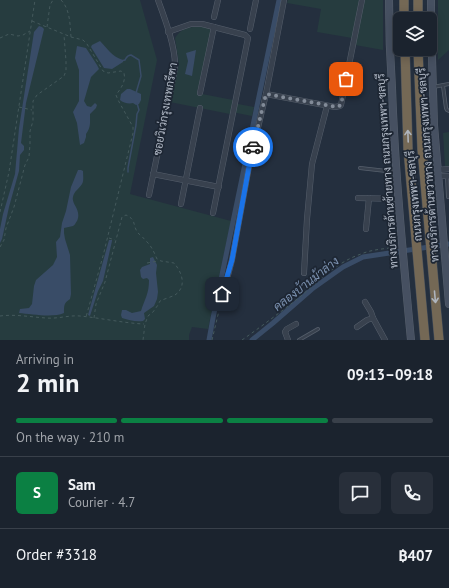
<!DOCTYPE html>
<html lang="en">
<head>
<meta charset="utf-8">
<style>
  :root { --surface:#1b232e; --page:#282f3a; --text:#f1f3f6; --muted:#a0a4aa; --line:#39404a; --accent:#0b8043 }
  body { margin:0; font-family:"PT Sans",Sarabun,sans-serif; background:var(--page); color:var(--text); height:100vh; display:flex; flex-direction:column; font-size:15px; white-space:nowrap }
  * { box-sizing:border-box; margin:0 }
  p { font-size:13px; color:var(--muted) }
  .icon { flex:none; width:22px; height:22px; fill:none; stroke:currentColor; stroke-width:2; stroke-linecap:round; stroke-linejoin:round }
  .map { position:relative; height:340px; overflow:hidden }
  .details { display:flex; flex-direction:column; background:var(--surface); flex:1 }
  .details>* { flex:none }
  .fabs { position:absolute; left:393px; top:12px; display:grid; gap:8px }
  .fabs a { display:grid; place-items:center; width:44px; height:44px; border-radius:6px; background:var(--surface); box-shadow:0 2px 10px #0003,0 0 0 1px var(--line); font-size:20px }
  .pin { position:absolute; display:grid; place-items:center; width:34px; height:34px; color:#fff; margin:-17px; border-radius:8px; box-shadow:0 2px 6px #0006 }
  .courier { position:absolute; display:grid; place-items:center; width:40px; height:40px; margin:-20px; border:3px solid #1a73e8; border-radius:50%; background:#fff; color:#222; box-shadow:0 1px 5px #0007 }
  .overview em { font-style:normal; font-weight:600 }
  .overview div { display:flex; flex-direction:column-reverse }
  .overview { display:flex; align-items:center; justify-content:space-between; height:68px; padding:0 16px }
  h1 { font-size:26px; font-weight:600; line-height:30px }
  .bar { display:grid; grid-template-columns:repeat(4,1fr); gap:6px 4px; align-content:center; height:48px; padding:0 16px }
  .bar i { height:5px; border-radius:3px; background:var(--line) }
  .bar .current { background:var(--accent) }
  .bar p { grid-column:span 4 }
  .line { display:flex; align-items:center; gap:10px; padding:0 16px; border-top:1px solid var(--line) }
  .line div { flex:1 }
  .round { display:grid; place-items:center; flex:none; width:42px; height:42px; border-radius:6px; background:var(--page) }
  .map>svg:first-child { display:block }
</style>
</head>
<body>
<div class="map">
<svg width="449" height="340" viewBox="0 0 449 340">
  <rect width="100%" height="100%" fill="#242f3e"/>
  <g fill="#263c3f">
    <polygon points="0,0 140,0 157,60 130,194 231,221 208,329 192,327 189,335 189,340 0,340"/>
    <polygon points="288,0 359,0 352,38 317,32 321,9 287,3"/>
    <polygon points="364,0 383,0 383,50 355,45"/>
    <polygon points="438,0 449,0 449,50 438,60"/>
    <path d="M201 26 208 27 211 31 197 93 233 100 238 104 254 107 252 116 237 113 230 114 170 102 179 64 175 38C181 28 190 27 201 26Z"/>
    <polygon points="449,132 449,166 445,166 443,133"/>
  </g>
  <g fill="#394c67">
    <polygon points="39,26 42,27 44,29 26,103 21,143 24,146 24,150 20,155 19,171 9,207 2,239 0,243 0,229 3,214 15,174 19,128 34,32"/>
    <path d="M100 41C107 48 112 57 123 60V62L112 69 104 68 91 47 92 45Z"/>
    <path d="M77 46 86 48 97 65 99 69 91 77 84 101 87 106 91 107 95 103 97 105 96 108 90 114C90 123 91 127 86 134V137L84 143 80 145 77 123 73 112 79 101V70L75 58Z"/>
    <polygon points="196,50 192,76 185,74 188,61 186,53"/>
    <path d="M127 89H130L141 94V100L139 104 136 105 133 103C129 104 123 103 120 100L121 94Z"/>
    <path d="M78 170H81L83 171C83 175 84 181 82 184 79 189 74 191 73 197 71 204 82 210 77 221 76 222 75 225 73 226 70 227 67 227 64 228V233L65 239 70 255 71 294 70 299C64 303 64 305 64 313 53 318 31 314 19 313L20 309 29 308 32 304 34 286 36 280 53 265 57 257 56 242 60 237 62 223 66 211 71 187Z"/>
    <polygon points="109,240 112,240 112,241 103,281 98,291 90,316 88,315"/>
    <path d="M153 257 157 265 156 273 158 292 157 299 154 306 144 313 145 319 143 321C135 322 129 320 122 318L121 315 122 310H126L132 313 141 311C145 298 149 294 149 280L147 278 143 279 141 277 140 270 142 267 150 264V258Z"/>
  </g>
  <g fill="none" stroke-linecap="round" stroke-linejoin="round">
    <g stroke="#394c67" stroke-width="1.5">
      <path d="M121 61 125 60C127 57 127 55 131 55L139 60 141 76 136 93"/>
      <polyline points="128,172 128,168 136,125 137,114 139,110 137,103"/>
    </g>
    <g stroke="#394c67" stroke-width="5">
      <polyline points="209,340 213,318 279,0"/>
      <polyline points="252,340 273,323 312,289 343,267 363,257 449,244"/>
    </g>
    <defs>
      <g id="service">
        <polyline points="443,86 446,108 447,110 449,111"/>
        <polyline points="433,87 449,84"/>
        <polyline points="360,168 395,172"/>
        <polyline points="447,176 448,197"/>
        <polyline points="299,340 318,329"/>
      </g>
      <g id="minor">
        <polyline points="214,17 218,0"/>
        <polyline points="250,29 256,0"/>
        <polyline points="168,32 191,24 202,24 245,35 248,38 213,213"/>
        <polyline points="200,93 214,27"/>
        <polyline points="266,94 335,107 340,106 341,105 362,0"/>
        <polyline points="438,170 449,169"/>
        <polyline points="153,174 219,187"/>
        <polyline points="438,176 449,176"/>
        <path d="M149 195 175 68C176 48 165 19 158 0"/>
        <polyline points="358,198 398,199"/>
        <polyline points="181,204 200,108"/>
        <polyline points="366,229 369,198"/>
        <polyline points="304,273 307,219 312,164 327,106"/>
        <polyline points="223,294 232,260 250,161 266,94 284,0"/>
        <polyline points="365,302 371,312 373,318"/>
        <polyline points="357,327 367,320 373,318 385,340"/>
        <polyline points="288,340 285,332 287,329 296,324"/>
      </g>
      <g id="secondary">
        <path d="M389 0C389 29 390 59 392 88 395 172 403 256 411 340"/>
        <polyline points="431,0 431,24 434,125 449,304"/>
      </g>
      <g id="motorway">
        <polyline points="404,0 404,19"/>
        <polyline points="418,19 418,0"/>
        <polyline points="405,49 408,149 425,340"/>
        <polyline points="418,49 422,149 439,340"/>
      </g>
    </defs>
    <use href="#service" stroke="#565f6c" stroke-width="4"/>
    <use href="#minor" stroke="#565f6c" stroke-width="6"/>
    <use href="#secondary" stroke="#565f6c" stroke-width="8"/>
    <use href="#motorway" stroke="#434c59" stroke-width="10"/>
    <g stroke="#44595c" stroke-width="1" stroke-dasharray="3 3" stroke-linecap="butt">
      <path d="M61 0C70 9 70 24 71 37"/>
      <path d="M32 21 71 37 83 40 87 44 103 71 108 73 121 71 124 73C126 82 121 88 116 95L118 100 133 127V133L103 256 86 317"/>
      <polyline points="47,27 50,5 53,0"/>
      <polyline points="0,38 9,34 18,36 23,35 30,31"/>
      <polyline points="19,107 32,110"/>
      <polyline points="0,212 9,172 35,0"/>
      <polyline points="109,238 115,240"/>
      <polyline points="0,247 4,240 6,228 14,207 25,165 29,157 30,144 30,131 33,121 33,101 37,95 64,76 66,71 66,61 64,35"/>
      <polyline points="147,263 158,261"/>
      <path d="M0 316C15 314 31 317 46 318 58 319 69 315 80 316 101 318 123 323 144 324"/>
      <path d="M94 318 96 304 105 282 122 217 126 215C137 220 132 225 138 233 140 235 143 237 145 240 151 245 154 252 157 259L161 261 174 263C181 271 188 286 175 295 171 297 164 299 160 301L158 305 153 312 148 316 145 324 143 340"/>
      <polyline points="212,340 222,298"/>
      <path d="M242 340C262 326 282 311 301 296 320 280 337 262 361 254 373 249 385 249 397 247"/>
    </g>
    <use href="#service" stroke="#38414e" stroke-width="2.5"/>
    <use href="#minor" stroke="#38414e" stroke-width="5"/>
    <use href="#secondary" stroke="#465061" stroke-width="7"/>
    <use href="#motorway" stroke="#746855" stroke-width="9"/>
  </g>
  <defs><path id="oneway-shaft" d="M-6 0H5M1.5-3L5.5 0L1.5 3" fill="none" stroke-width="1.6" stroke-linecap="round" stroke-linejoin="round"/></defs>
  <g stroke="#aeb4bd">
    <use href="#oneway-shaft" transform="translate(408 136) rotate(-92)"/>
    <use href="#oneway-shaft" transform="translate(435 297) rotate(85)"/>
  </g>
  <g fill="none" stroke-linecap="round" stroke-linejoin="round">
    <polyline stroke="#828b98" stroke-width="4" stroke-dasharray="0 7.2" points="253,147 266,94 337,107 341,105 346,79"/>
    <polyline stroke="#1a73e8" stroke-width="5" points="222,294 232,260 250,161 253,147"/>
  </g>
  <g text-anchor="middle" stroke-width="3.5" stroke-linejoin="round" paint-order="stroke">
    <g font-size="11" fill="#b4bcc9" stroke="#1d2633">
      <text transform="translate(165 109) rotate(-80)" y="4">ซอยวิเว่กรุงเทพกรีฑา</text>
      <text transform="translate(428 165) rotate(-94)" y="4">ทางบริการด้านขวาทาง ถนนกรุงเทพฯ-ชลบุรี</text>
      <text transform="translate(387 171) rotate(-94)" y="4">ทางบริการด้านซ้ายทาง ถนนกรุงเทพฯ-ชลบุรี</text>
      <text transform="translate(414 196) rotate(-95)" y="4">ถนนกรุงเทพฯ-ชลบุรี</text>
    </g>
    <g font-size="12" font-style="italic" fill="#7c92b1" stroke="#1d2633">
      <text transform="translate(306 284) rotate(-38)" y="4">คลองบ้านม้าล่าง</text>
    </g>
  </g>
</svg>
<div class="fabs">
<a><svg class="icon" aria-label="layers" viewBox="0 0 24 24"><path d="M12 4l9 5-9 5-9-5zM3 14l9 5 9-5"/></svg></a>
</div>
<div class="pin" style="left:346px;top:79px;background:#ea580c"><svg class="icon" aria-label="bag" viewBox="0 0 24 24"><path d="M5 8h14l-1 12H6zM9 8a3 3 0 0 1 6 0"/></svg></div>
<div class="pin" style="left:222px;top:294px;background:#1f2937"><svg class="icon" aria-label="home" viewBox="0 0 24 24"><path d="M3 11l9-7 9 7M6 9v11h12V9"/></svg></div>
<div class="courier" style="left:253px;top:147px"><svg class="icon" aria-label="car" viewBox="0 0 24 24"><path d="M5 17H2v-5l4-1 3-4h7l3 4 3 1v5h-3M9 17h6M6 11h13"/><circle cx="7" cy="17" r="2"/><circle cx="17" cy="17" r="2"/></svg></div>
</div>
<section class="details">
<div class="overview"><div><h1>2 min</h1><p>Arriving in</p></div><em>09:13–09:18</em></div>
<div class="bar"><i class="current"></i><i class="current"></i><i class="current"></i><i></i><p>On the way · 210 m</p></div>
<div class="line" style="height:72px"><b class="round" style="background:var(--accent);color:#fff">S</b><div><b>Sam</b><p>Courier · 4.7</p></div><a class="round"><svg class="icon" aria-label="chat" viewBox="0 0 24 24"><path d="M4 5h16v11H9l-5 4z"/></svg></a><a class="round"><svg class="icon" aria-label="phone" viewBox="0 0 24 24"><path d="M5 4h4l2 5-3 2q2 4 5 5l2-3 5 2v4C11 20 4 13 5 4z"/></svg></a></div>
<div class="line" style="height:52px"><div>Order #3318</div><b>฿407</b></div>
</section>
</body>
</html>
